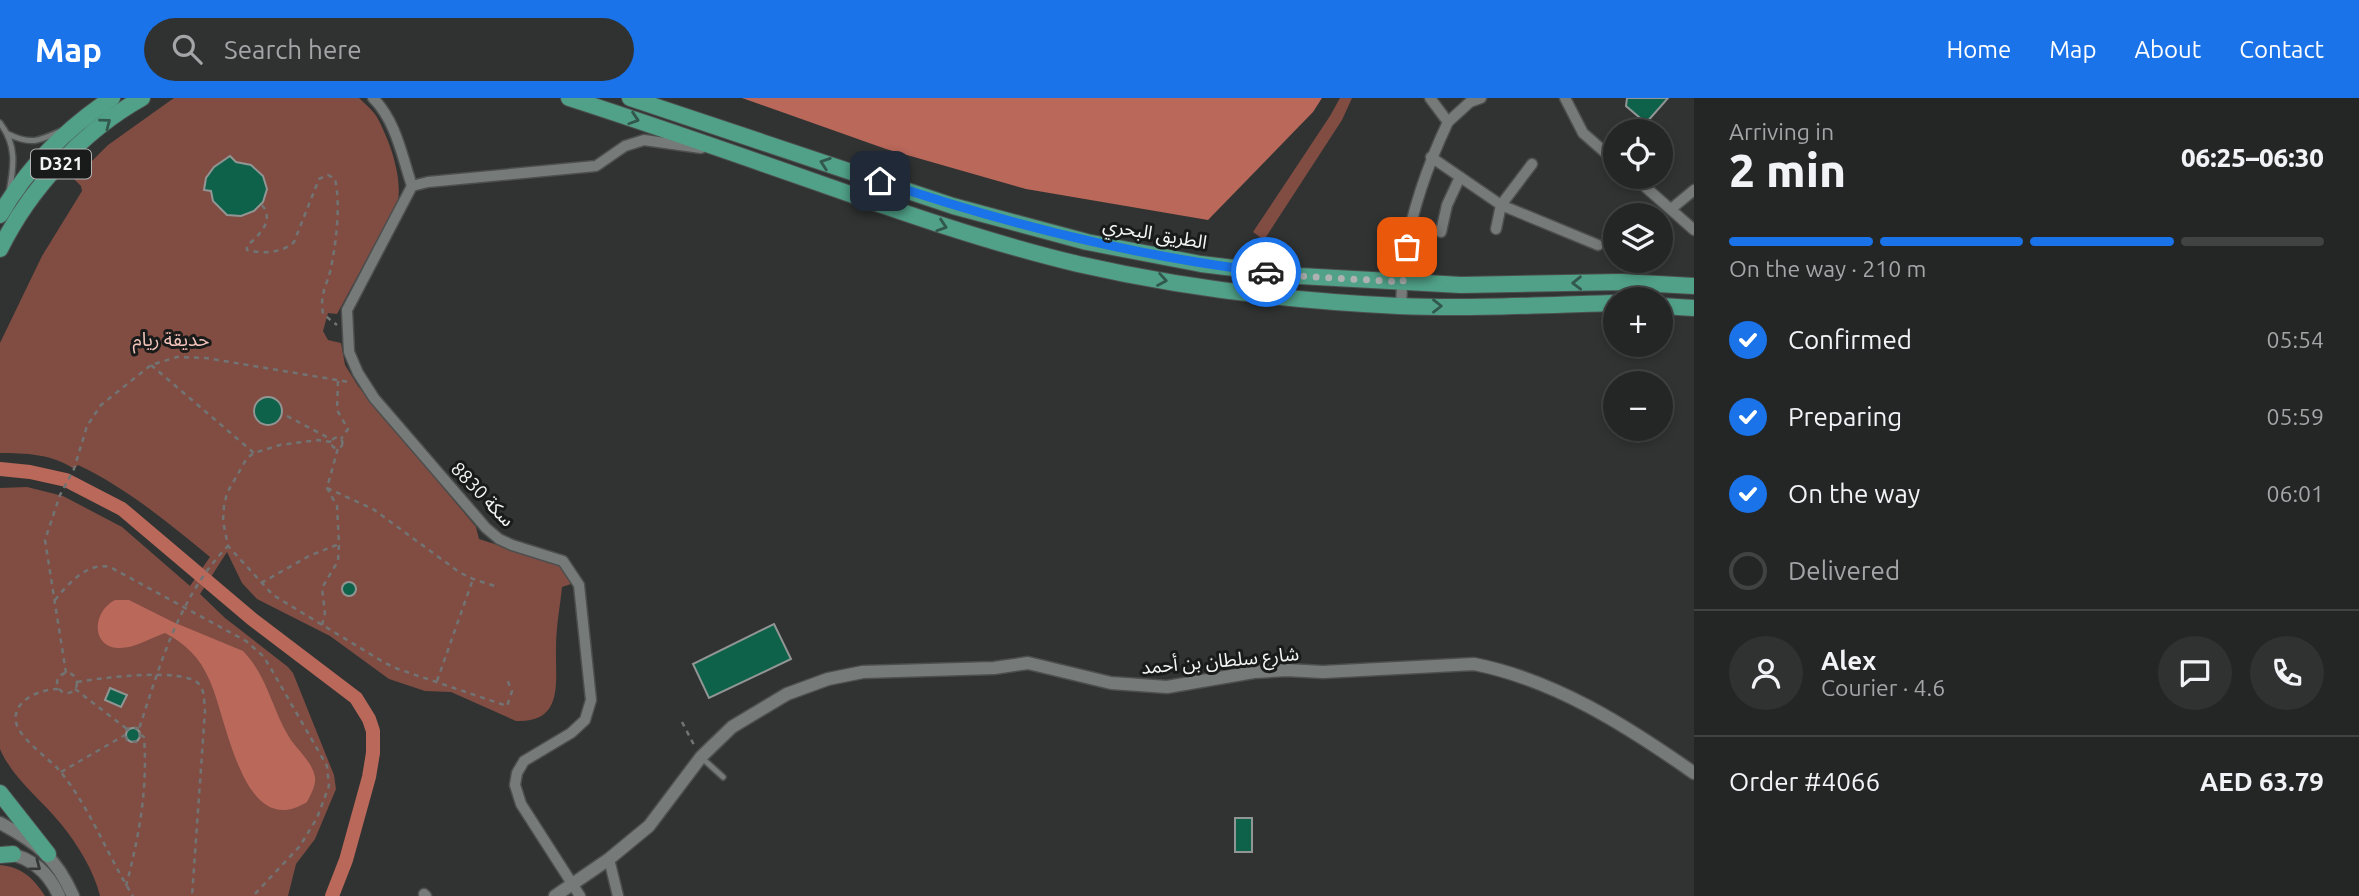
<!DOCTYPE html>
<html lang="en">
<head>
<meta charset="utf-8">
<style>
  :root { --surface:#242626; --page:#303232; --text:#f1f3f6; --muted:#a3a5a7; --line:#414343; --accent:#1a73e8 }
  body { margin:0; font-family:Ubuntu,"Noto Sans Arabic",sans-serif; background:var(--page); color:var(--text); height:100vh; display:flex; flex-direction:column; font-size:26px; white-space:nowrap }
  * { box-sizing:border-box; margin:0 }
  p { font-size:23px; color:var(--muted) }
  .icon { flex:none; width:38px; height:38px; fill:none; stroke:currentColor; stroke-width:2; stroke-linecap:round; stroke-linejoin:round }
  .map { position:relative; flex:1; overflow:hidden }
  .panel { display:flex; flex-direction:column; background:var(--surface); width:665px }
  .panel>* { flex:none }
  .controls { position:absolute; left:1603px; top:21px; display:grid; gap:14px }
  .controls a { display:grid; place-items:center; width:70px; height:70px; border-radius:50%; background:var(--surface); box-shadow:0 4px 10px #0003,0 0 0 2px var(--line); font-size:35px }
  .pin { position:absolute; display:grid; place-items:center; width:60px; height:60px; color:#fff; margin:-30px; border-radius:14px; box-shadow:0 4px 10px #0006 }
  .courier { position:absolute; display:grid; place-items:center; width:70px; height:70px; margin:-35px; border:5px solid #1a73e8; border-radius:50%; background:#fff; color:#222; box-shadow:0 2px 9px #0007 }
  .summary em { font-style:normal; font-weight:800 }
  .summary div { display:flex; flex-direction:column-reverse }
  .summary { display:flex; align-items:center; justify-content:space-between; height:119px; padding:0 35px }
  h1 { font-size:46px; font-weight:800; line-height:52px }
  .bar { display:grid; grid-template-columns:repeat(4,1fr); gap:10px 7px; align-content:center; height:84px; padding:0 35px }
  .bar i { height:9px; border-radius:5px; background:var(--line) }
  .bar .selected { background:var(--accent) }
  .bar p { grid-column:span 4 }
  .line { display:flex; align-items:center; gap:18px; padding:0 35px; border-top:2px solid var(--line) }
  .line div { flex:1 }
  .round { display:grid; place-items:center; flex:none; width:74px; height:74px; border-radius:37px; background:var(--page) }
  ol { padding:0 35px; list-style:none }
  li { display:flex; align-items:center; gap:21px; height:77px }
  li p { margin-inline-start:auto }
  li .icon { padding:7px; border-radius:50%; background:var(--accent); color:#fff; stroke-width:4 }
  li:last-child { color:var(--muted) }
  li i { width:38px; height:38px; border:4px solid var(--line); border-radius:50% }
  header { display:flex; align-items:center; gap:42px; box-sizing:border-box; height:98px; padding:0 35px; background:var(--accent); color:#fff }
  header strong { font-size:33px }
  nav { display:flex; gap:38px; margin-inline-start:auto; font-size:24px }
  .search { width:490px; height:63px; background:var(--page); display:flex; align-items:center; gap:18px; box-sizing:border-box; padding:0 24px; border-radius:38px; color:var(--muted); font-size:26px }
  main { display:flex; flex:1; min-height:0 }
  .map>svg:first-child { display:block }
</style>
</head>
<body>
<header>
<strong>Map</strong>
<div class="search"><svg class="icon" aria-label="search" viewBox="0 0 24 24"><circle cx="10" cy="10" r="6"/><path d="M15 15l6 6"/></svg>Search here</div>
<nav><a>Home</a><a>Map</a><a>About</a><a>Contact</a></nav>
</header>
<main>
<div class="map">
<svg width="1694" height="798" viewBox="0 0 1694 798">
  <rect width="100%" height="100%" fill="#303332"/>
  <g fill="#814d43">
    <path d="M174 0H359C365 6 374 13 378 21 390 44 402 77 398 103L337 216 328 215 323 233 328 242 341 245 345 267 358 288 476 429 479 441 560 467 567 475 571 486 562 489C560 509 556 529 556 550 555 583 565 625 516 623L451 594 425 593 389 581 330 538 257 501 242 485 227 454 200 496 225 520 288 569 293 575 334 677 336 691 315 741 296 766 288 798H100C94 773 78 747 61 726 41 701 13 681 0 651V390L27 389 63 398 122 429 190 488 210 459C169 425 125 389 78 367L74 371C53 356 25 355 0 355V245L42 158 82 93 81 88 74 81 108 47Z"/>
    <polygon points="1340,0 1352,0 1342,22 1264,142 1253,134 1330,18"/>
    <path d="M0 767C22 769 33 780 45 798H0Z"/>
  </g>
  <g fill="#b9685a">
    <polygon points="742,0 1322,0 1313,14 1208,122 1026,91 886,51"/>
    <path d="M115 502H129L173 524 243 553C267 577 272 611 289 639 297 652 312 663 315 679 316 688 311 696 307 704 242 745 227 618 209 581 200 560 185 545 165 535 151 540 133 551 118 550 90 548 93 513 115 502Z"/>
  </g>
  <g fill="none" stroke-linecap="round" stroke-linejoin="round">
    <polyline stroke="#b9685a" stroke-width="14" points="0,371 30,374 66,382 122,411 252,521 356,600 369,621 373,633 373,655 369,679 346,762 332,798"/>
  </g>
  <g fill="#0d6249" stroke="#919593" stroke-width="2">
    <polygon points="1627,0 1668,0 1646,25 1626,8"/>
    <polygon points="230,58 236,64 251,67 263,78 267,91 263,104 254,113 241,118 227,117 213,103 211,93 204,92 206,80 214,69"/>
    <circle cx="268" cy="313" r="14"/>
    <circle cx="349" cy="491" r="7"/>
    <polygon points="774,526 791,561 709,600 693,566"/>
    <polygon points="110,590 127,597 121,609 105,602"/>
    <circle cx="133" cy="637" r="7"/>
    <rect x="1235" y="720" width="17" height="34"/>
  </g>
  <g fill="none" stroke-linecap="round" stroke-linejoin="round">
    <defs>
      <g id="service">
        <path d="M0 25C17 47 14 68 9 94"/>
        <path d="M8 36C31 47 39 43 61 33"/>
        <polyline points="702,660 723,679"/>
      </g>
      <g id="minor">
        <path d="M373 0C396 23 402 58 412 88L347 212 349 254 358 275 374 300 486 430 499 441 512 447 563 463 579 487 591 602 585 622 571 635 524 663 517 675 515 687 521 706 580 798"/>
        <polyline points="1565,0 1583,35 1615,63"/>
        <polyline points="1448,24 1470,4 1481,0"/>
        <polyline points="1431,59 1501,107 1598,147"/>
        <polyline points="1634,79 1694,132"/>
        <polyline points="412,88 428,84 596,68 625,48 644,42 701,50"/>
        <polyline points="1671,111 1694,92"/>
        <polyline points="1496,131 1501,107 1532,66"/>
        <polyline points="1441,134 1447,107 1460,79"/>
        <path d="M1401 208C1402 192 1402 175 1404 159 1412 113 1428 66 1448 24L1430 0"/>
        <polyline points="609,761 618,798"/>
        <polyline points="424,796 426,798"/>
      </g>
      <g id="tertiary">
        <path d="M0 725C36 744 56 759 73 798"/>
        <path d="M7 755C32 760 49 775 59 798"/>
        <path d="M555 798 609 761 649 728 701 659 732 629 787 596 828 581 863 574 994 570 1028 565 1111 585 1167 589 1254 574 1286 572 1323 574 1474 566C1555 582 1627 628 1694 675"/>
      </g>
      <g id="primary">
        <path d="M569 0C650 26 730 54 810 82 898 113 986 144 1078 166 1183 190 1291 203 1399 208 1471 211 1543 207 1615 205"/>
        <polyline points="630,0 953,108 1087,144 1201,166 1300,178 1461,187 1621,184 1694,188"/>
        <path d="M0 117C27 70 67 30 112 0"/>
        <path d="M0 151C30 90 83 33 142 0"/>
        <polyline points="1661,208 1694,210"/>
        <polyline points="0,695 48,756"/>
        <polyline points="0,757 13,756"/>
      </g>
    </defs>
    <use href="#service" stroke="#4d4f4e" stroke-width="8"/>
    <use href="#minor" stroke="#4d4f4e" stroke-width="13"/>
    <use href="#tertiary" stroke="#4d4f4e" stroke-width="15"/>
    <use href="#primary" stroke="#4d4f4e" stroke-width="18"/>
    <g stroke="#717473" stroke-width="2.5" stroke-dasharray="5 5" stroke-linecap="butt">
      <path d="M262 107C275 123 259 137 247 148V152C262 156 283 155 294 144L319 81 328 77 335 81C341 107 336 148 330 174 325 192 320 196 323 216L337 227"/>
      <polyline points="151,267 254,355"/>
      <polyline points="338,283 337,312 348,331 341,341"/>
      <polyline points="287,318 325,338 331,344"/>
      <circle cx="337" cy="345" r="5.5"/>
      <polyline points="331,344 318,342 280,347 254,355 247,360 227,395 224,408 223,423 228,448 273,497 385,565 398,571 507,608 512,593 506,579"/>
      <polyline points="327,390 373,411 459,474 473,481 498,489"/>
      <polyline points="261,485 309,458 339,446"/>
      <path d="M55 502C69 485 87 464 110 469L246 543 263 558 270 569 327 668 329 688 317 720 300 748 253 798"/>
      <polyline points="322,527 325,515 322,490 338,463 339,446 337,408 327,390 338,350"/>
      <circle cx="67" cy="585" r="10"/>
      <polyline points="66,575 45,442 60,397 74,371 87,328 101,307 151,267 177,259 206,260 349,284"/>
      <polyline points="437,583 473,481"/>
      <path d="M77 584C100 580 183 569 199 586 205 593 204 604 205 613L192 798"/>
      <path d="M58 591C41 591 12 602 16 624 19 640 47 659 59 672 90 709 107 757 133 798"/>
      <polyline points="75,591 127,631"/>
      <polyline points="682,624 694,647"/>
      <path d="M139 631 133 629 127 631 125 637 127 642 136 644 140 640 139 631C160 567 179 498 228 448"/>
      <polyline points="61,674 125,637"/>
      <path d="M126 788C139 739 148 690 144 639L141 637"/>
    </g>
    <use href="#service" stroke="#767a78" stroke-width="5"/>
    <use href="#minor" stroke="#767a78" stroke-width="10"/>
    <use href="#tertiary" stroke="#767a78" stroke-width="12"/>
    <use href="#primary" stroke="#50a188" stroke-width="16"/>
  </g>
  <defs><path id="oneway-chevron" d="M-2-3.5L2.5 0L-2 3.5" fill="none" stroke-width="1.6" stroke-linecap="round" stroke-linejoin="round" transform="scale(1.75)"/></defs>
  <g stroke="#32574c">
    <use href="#oneway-chevron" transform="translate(634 21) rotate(18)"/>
    <use href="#oneway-chevron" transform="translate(106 25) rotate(-37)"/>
    <use href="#oneway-chevron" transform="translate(825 65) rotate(-161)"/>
    <use href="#oneway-chevron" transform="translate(942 128) rotate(18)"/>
    <use href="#oneway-chevron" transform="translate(1162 182) rotate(10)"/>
    <use href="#oneway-chevron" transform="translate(1577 185) rotate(179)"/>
    <use href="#oneway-chevron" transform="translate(1437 208)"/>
  </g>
  <use stroke="#353836" href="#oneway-chevron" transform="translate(36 768) rotate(37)"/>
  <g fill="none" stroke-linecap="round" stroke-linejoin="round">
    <polyline stroke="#afb1b0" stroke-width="7" stroke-dasharray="0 12.6" points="1266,174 1300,178 1403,184 1407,149"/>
    <path stroke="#1a73e8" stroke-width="9" d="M880 83C1006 126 1133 158 1266 174"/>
  </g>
  <g text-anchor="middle" stroke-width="6" stroke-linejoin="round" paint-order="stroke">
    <rect fill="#191b1a" stroke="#b2b4b3" stroke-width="2" x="31" y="51.5" width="60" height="29" rx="5"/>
    <g font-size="18" font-weight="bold" fill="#f3f5f4">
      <text x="61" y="72">D321</text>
    </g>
    <g font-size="19" fill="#f3f5f4" stroke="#191b1a">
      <text transform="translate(1155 135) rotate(10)" y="7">الطريق البحري</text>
      <text transform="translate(483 396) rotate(46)" y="7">سكة 8830</text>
      <text transform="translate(1220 562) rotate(-5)" y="7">شارع سلطان بن أحمد</text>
    </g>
    <g font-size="19" fill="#f2c3ba" stroke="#191b1a">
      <text x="171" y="248">حديقة ريام</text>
    </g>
  </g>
</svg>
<div class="controls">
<a><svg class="icon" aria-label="locate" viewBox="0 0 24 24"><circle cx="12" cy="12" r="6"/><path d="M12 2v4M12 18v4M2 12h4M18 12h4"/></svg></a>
<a><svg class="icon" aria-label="layers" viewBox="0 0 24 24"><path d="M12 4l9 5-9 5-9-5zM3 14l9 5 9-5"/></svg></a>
<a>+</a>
<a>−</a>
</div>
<div class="pin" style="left:1407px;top:149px;background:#ea580c"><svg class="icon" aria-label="bag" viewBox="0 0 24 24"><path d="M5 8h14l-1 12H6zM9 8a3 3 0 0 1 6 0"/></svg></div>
<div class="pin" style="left:880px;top:83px;background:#1f2937"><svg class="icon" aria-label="home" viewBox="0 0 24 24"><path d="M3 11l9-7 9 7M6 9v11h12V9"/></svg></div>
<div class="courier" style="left:1266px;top:174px"><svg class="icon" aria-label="car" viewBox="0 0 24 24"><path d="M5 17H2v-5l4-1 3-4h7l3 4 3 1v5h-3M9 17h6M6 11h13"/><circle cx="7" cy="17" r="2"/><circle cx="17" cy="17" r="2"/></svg></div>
</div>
<section class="panel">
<div class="summary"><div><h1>2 min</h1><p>Arriving in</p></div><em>06:25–06:30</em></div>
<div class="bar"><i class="selected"></i><i class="selected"></i><i class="selected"></i><i></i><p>On the way · 210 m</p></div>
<ol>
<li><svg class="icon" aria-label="check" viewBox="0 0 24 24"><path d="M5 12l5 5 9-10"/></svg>Confirmed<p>05:54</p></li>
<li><svg class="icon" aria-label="check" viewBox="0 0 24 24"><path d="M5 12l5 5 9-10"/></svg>Preparing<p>05:59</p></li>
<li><svg class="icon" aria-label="check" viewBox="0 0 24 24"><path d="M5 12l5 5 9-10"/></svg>On the way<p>06:01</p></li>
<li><i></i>Delivered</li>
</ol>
<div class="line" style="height:126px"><a class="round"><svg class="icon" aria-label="person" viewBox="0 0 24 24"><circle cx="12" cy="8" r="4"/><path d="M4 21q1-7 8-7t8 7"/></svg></a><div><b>Alex</b><p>Courier · 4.6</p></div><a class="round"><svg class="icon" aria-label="chat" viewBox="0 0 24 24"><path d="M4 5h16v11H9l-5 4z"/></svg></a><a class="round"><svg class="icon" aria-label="phone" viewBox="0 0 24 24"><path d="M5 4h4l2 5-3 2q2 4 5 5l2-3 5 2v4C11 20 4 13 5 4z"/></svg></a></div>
<div class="line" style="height:91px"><div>Order #4066</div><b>AED 63.79</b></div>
</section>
</main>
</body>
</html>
